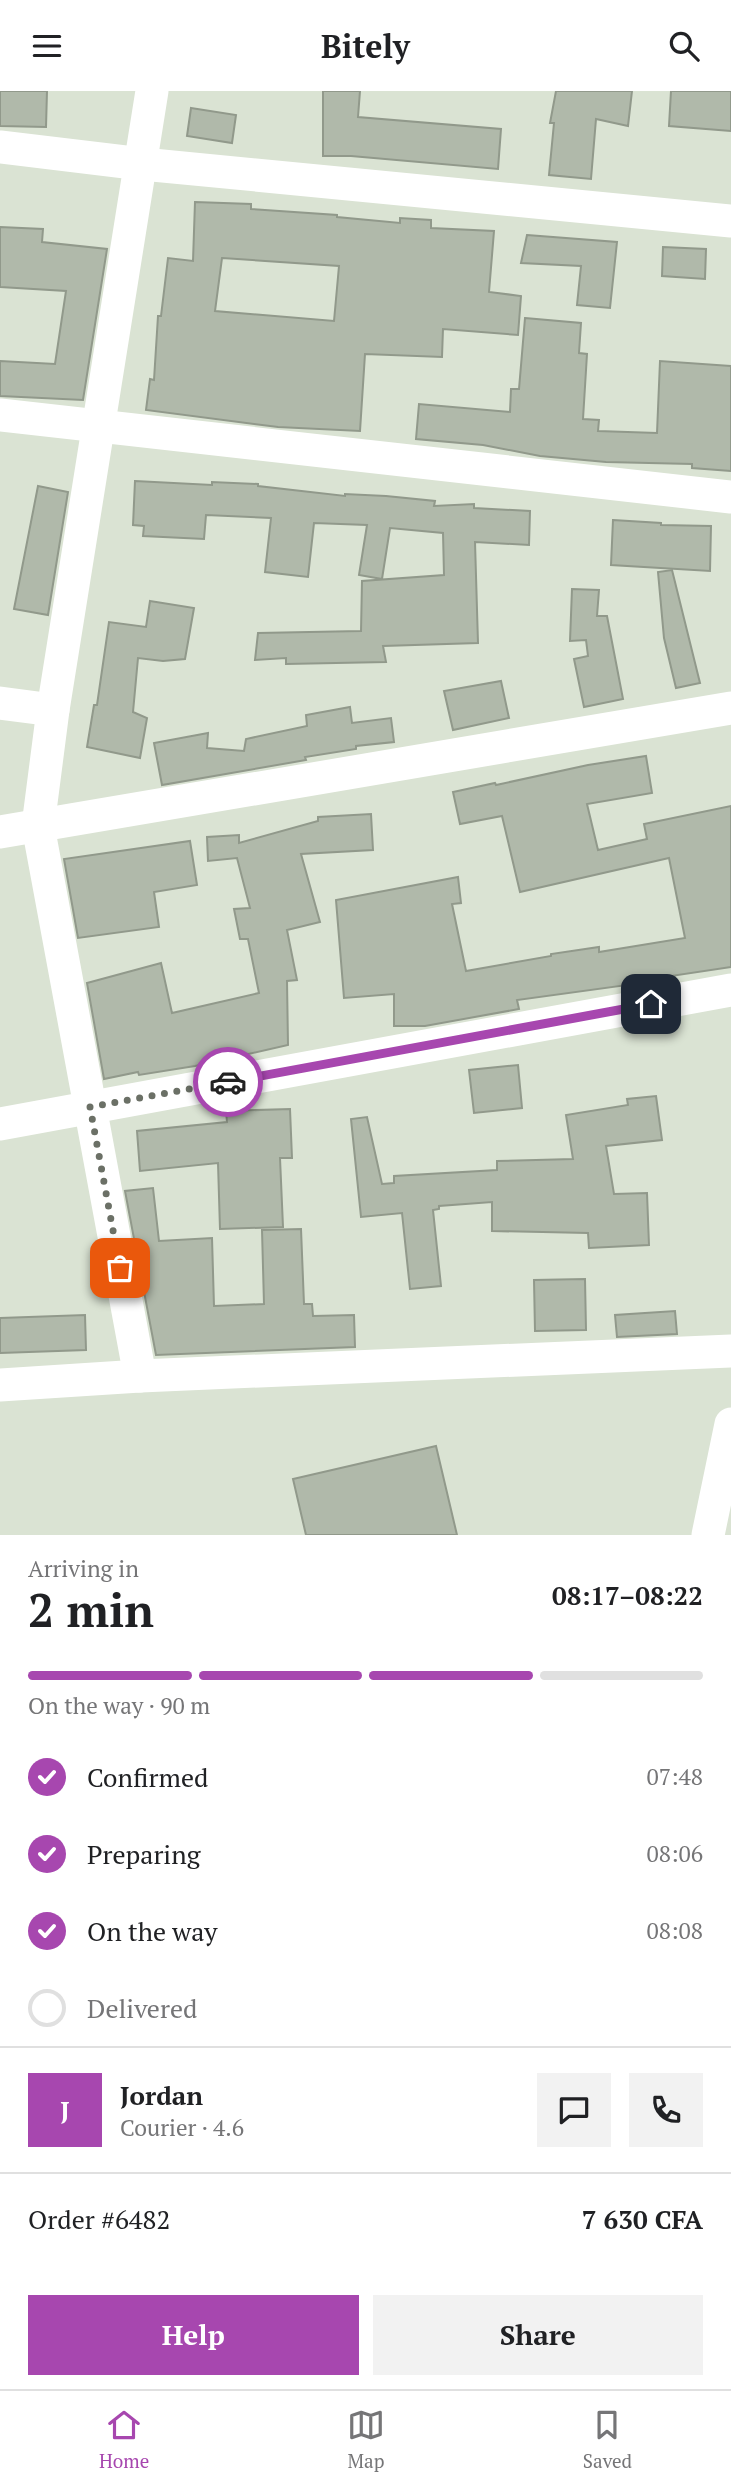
<!DOCTYPE html>
<html lang="en">
<head>
<meta charset="utf-8">
<style>
  :root { --surface:#fff; --page:#f2f2f2; --text:#202124; --muted:#757577; --line:#e0e0e0; --accent:#a747af }
  body { margin:0; font-family:"PT Serif",serif; background:var(--page); color:var(--text); height:100vh; display:flex; flex-direction:column; font-size:26px; white-space:nowrap }
  * { box-sizing:border-box; margin:0 }
  p { font-size:23px; color:var(--muted) }
  .icon { flex:none; width:38px; height:38px; fill:none; stroke:currentColor; stroke-width:2; stroke-linecap:round; stroke-linejoin:round }
  .map { position:relative; height:1444px; overflow:hidden }
  .details { display:flex; flex-direction:column; background:var(--surface); flex:1 }
  .details>* { flex:none }
  .pin { position:absolute; display:grid; place-items:center; width:60px; height:60px; color:#fff; margin:-30px; border-radius:14px; box-shadow:0 4px 10px #0006 }
  .courier { position:absolute; display:grid; place-items:center; width:70px; height:70px; margin:-35px; border:5px solid #a747af; border-radius:50%; background:#fff; color:#222; box-shadow:0 2px 9px #0007 }
  .summary em { font-style:normal; font-weight:800 }
  .summary div { display:flex; flex-direction:column-reverse }
  .summary { display:flex; align-items:center; justify-content:space-between; height:119px; padding:0 28px }
  h1 { font-size:46px; font-weight:800; line-height:52px }
  .bar { display:grid; grid-template-columns:repeat(4,1fr); gap:10px 7px; align-content:center; height:84px; padding:0 28px }
  .bar i { height:9px; border-radius:5px; background:var(--line) }
  .bar .current { background:var(--accent) }
  .bar p { grid-column:span 4 }
  .line { display:flex; align-items:center; gap:18px; padding:0 28px; border-top:2px solid var(--line) }
  .line div { flex:1 }
  .round { display:grid; place-items:center; flex:none; width:74px; height:74px; border-radius:0px; background:var(--page) }
  ol { padding:0 28px; list-style:none }
  li { display:flex; align-items:center; gap:21px; height:77px }
  li p { margin-inline-start:auto }
  li .icon { padding:7px; border-radius:50%; background:var(--accent); color:#fff; stroke-width:4 }
  li:last-child { color:var(--muted) }
  li i { width:38px; height:38px; border:4px solid var(--line); border-radius:50% }
  .primary-button { display:flex; gap:14px; margin-top:auto; padding:14px 28px }
  .primary-button a { flex:1; height:80px; border-radius:0px; background:var(--accent); color:#fff; font-size:28px; font-weight:800; line-height:80px; text-align:center }
  .primary-button a+a { background:var(--page); color:var(--text) }
  header { display:flex; justify-content:space-between; align-items:center; height:91px; padding:0 28px; background:var(--surface); font-size:32px; font-weight:800 }
  .tabs { display:flex; justify-content:space-around; align-items:center; height:98px; border-top:2px solid var(--line); background:var(--surface); font-size:19px; color:var(--muted) }
  .tabs a { display:grid; justify-items:center; gap:4px }
  .tabs .current { color:var(--accent) }
  .map>svg:first-child { display:block }
</style>
</head>
<body>
<header><svg class="icon" aria-label="menu" viewBox="0 0 24 24"><path d="M4 6h16M4 12h16M4 18h16"/></svg>Bitely<svg class="icon" aria-label="search" viewBox="0 0 24 24"><circle cx="10" cy="10" r="6"/><path d="M15 15l6 6"/></svg></header>
<div class="map">
<svg width="731" height="1444" viewBox="0 0 731 1444">
  <rect width="100%" height="100%" fill="#dae3d3"/>
  <g fill="#b0b9aa" stroke="#91998b" stroke-width="2" fill-rule="evenodd">
    <polygon points="0,0 47,0 46,36 0,35"/>
    <polygon points="323,0 360,0 358,26 501,38 498,78 351,65 323,65"/>
    <polygon points="556,0 632,0 628,35 596,28 591,88 549,84 554,32 550,32"/>
    <polygon points="671,0 731,0 731,40 669,35"/>
    <polygon points="191,17 236,24 232,52 187,45"/>
    <path d="M195 111 251 113V118L337 124V126L400 132V127L431 129V137L494 140 489 201 521 205 518 244 443 238 442 266 365 263 360 340 278 336 146 319 150 288 154 289 158 225H161L168 167 193 170ZM222 167 339 175 334 230 215 220Z"/>
    <polygon points="0,136 43,138 42,151 107,158 83,309 0,305 0,270 55,273 66,200 0,196"/>
    <polygon points="527,144 617,151 610,217 577,214 581,175 521,172"/>
    <polygon points="663,156 706,158 705,188 662,185"/>
    <polygon points="525,227 581,232 579,262 587,263 583,328 599,329 598,340 657,342 660,270 731,275 731,380 692,377 692,373 606,371 540,365 483,354 416,348 419,313 510,321 511,298 519,298"/>
    <polygon points="135,390 212,394 212,391 258,393 258,395 345,405 345,403 386,405 435,410 434,415 474,413 474,417 530,420 529,454 475,451 478,552 383,555 386,571 286,573 286,567 255,569 258,542 361,540 362,490 444,484 443,442 390,437 382,488 359,484 367,434 314,432 308,486 265,481 271,427 206,424 204,448 143,445 144,435 133,434"/>
    <polygon points="38,395 68,401 48,524 14,518"/>
    <polygon points="613,429 661,432 661,434 711,435 710,480 611,474"/>
    <polygon points="672,479 700,592 676,597 664,547 658,481"/>
    <polygon points="572,498 599,499 597,525 607,525 623,608 584,616 574,568 588,565 586,549 570,550"/>
    <polygon points="150,510 194,517 185,568 163,570 138,567 133,621 147,627 140,667 87,656 94,614 97,614 109,531 146,536"/>
    <polygon points="501,590 509,627 453,639 444,600"/>
    <polygon points="350,616 352,632 391,627 394,651 356,655 356,658 305,666 306,669 162,694 154,652 208,642 207,657 244,660 246,648 307,635 306,624"/>
    <polygon points="646,665 652,702 587,713 598,759 647,748 644,733 731,715 731,876 664,886 664,889 517,909 519,918 425,935 394,935 394,903 344,907 336,809 458,786 461,812 452,813 466,880 551,865 551,863 599,856 599,861 685,847 669,767 520,801 502,725 460,733 453,701 495,692 496,694 588,674"/>
    <polygon points="371,723 373,759 301,763 320,831 287,839 297,889 287,890 288,954 195,975 139,984 138,981 104,988 87,892 161,872 172,922 259,902 248,848 240,848 234,818 250,817 237,767 208,770 207,746 239,744 239,752 318,730 318,726"/>
    <polygon points="190,750 197,794 154,801 159,836 78,847 64,768"/>
    <polygon points="518,974 522,1017 474,1022 469,979"/>
    <polygon points="656,1005 662,1049 606,1055 614,1103 647,1102 649,1154 589,1157 588,1142 492,1140 492,1111 439,1115 439,1118 433,1119 441,1195 410,1198 402,1122 361,1126 351,1028 367,1026 382,1093 394,1092 394,1085 497,1079 497,1070 573,1068 566,1024 628,1014 627,1008"/>
    <polygon points="290,1018 292,1067 280,1067 283,1136 220,1138 218,1072 140,1080 137,1040 227,1031 226,1020"/>
    <polygon points="153,1097 159,1150 212,1147 214,1215 264,1213 262,1139 301,1138 304,1213 312,1213 313,1225 354,1224 355,1256 156,1264 125,1100"/>
    <polygon points="585,1188 586,1239 535,1240 534,1189"/>
    <polygon points="675,1220 677,1243 617,1246 615,1224"/>
    <polygon points="85,1224 86,1259 0,1262 0,1227"/>
    <polygon points="436,1355 457,1444 306,1444 293,1388"/>
  </g>
  <g fill="none" stroke-linecap="round" stroke-linejoin="round">
    <g stroke="#fff" stroke-width="33">
      <polyline points="0,56 142,73 731,130"/>
      <polyline points="0,324 731,406"/>
      <polyline points="0,612 53,619"/>
      <polyline points="0,741 731,617"/>
      <polyline points="0,1033 731,899"/>
      <polyline points="140,1285 38,735 53,619 152,0"/>
      <polyline points="0,1294 140,1285 731,1260"/>
      <polyline points="708,1444 731,1333"/>
    </g>
  </g>
  <g fill="none" stroke-linecap="round" stroke-linejoin="round">
    <polyline stroke="#6b7066" stroke-width="7" stroke-dasharray="0 12.6" points="120,1177 90,1016 228,991"/>
    <polyline stroke="#a747af" stroke-width="9" points="228,991 651,913"/>
  </g>
</svg>
<div class="pin" style="left:120px;top:1177px;background:#ea580c"><svg class="icon" aria-label="bag" viewBox="0 0 24 24"><path d="M5 8h14l-1 12H6zM9 8a3 3 0 0 1 6 0"/></svg></div>
<div class="pin" style="left:651px;top:913px;background:#1f2937"><svg class="icon" aria-label="home" viewBox="0 0 24 24"><path d="M3 11l9-7 9 7M6 9v11h12V9"/></svg></div>
<div class="courier" style="left:228px;top:991px"><svg class="icon" aria-label="car" viewBox="0 0 24 24"><path d="M5 17H2v-5l4-1 3-4h7l3 4 3 1v5h-3M9 17h6M6 11h13"/><circle cx="7" cy="17" r="2"/><circle cx="17" cy="17" r="2"/></svg></div>
</div>
<section class="details">
<div class="summary"><div><h1>2 min</h1><p>Arriving in</p></div><em>08:17–08:22</em></div>
<div class="bar"><i class="current"></i><i class="current"></i><i class="current"></i><i></i><p>On the way · 90 m</p></div>
<ol>
<li><svg class="icon" aria-label="check" viewBox="0 0 24 24"><path d="M5 12l5 5 9-10"/></svg>Confirmed<p>07:48</p></li>
<li><svg class="icon" aria-label="check" viewBox="0 0 24 24"><path d="M5 12l5 5 9-10"/></svg>Preparing<p>08:06</p></li>
<li><svg class="icon" aria-label="check" viewBox="0 0 24 24"><path d="M5 12l5 5 9-10"/></svg>On the way<p>08:08</p></li>
<li><i></i>Delivered</li>
</ol>
<div class="line" style="height:126px"><b class="round" style="background:var(--accent);color:#fff">J</b><div><b>Jordan</b><p>Courier · 4.6</p></div><a class="round"><svg class="icon" aria-label="chat" viewBox="0 0 24 24"><path d="M4 5h16v11H9l-5 4z"/></svg></a><a class="round"><svg class="icon" aria-label="phone" viewBox="0 0 24 24"><path d="M5 4h4l2 5-3 2q2 4 5 5l2-3 5 2v4C11 20 4 13 5 4z"/></svg></a></div>
<div class="line" style="height:91px"><div>Order #6482</div><b>7 630 CFA</b></div>
<div class="primary-button"><a>Help</a><a>Share</a></div>
</section>
<nav class="tabs">
<a class="current"><svg class="icon" aria-label="home" viewBox="0 0 24 24"><path d="M3 11l9-7 9 7M6 9v11h12V9"/></svg>Home</a>
<a><svg class="icon" aria-label="map" viewBox="0 0 24 24"><path d="M3 6l6-2 6 2 6-2v14l-6 2-6-2-6 2zM9 4v14M15 6v14"/></svg>Map</a>
<a><svg class="icon" aria-label="saved" viewBox="0 0 24 24"><path d="M7 4h10v16l-5-4-5 4z"/></svg>Saved</a>
</nav>
</body>
</html>
